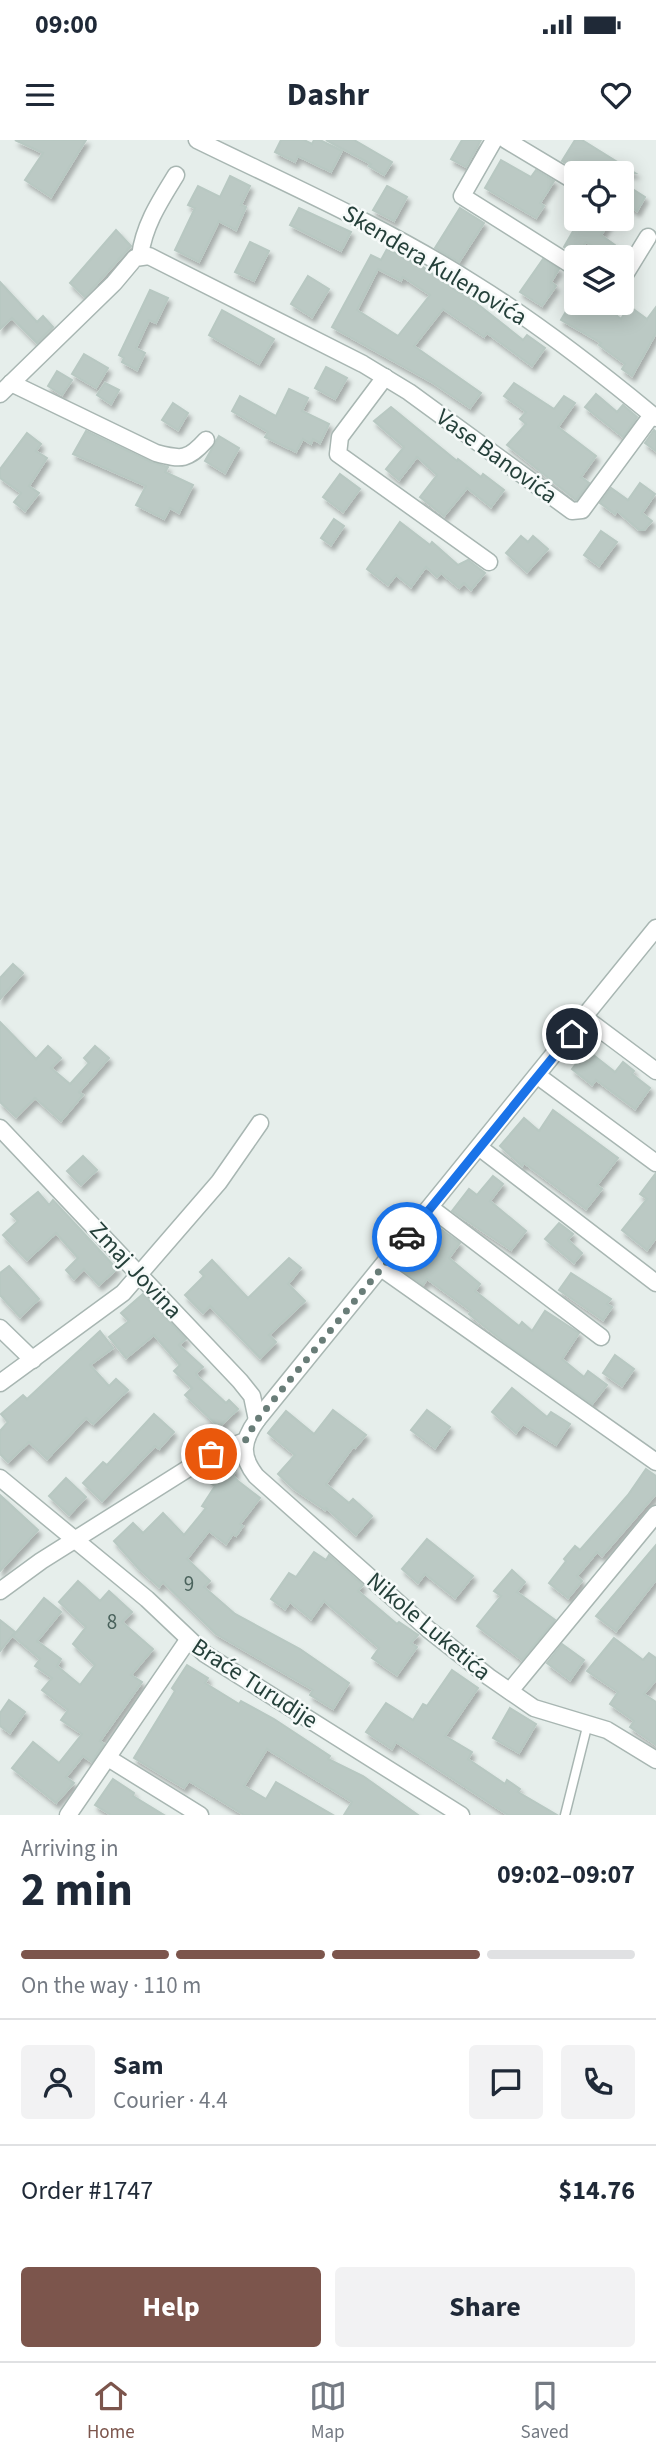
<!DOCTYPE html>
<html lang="en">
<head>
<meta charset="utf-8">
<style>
  :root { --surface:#fff; --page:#f2f2f3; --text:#1f2937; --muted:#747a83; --line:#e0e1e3; --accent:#7c554c }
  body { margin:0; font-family:"Source Sans 3",sans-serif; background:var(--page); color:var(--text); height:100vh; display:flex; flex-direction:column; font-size:26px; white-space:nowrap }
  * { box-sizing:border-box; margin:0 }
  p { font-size:23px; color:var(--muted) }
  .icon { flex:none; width:38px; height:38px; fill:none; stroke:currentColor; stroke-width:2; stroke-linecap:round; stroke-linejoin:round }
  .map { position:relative; height:1675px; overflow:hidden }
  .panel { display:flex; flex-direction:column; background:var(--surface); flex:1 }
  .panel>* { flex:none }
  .buttons { position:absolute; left:564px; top:21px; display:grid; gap:14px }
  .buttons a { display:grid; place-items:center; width:70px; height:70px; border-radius:7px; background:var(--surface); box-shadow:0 4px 18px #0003; font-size:35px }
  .pin { position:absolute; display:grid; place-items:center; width:60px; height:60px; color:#fff; margin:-30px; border:4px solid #fff; border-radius:50%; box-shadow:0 2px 7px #0007 }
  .courier { position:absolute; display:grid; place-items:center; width:70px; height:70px; margin:-35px; border:5px solid #1a73e8; border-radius:50%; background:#fff; color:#222; box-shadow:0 2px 9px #0007 }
  .summary em { font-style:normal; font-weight:700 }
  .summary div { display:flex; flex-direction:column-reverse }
  .summary { display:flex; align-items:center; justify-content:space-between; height:119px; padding:0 21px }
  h1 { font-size:46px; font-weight:700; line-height:52px }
  .bar { display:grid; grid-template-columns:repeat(4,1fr); gap:10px 7px; align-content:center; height:84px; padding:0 21px }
  .bar i { height:9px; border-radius:5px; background:var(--line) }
  .bar .selected { background:var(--accent) }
  .bar p { grid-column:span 4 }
  .line { display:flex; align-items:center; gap:18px; padding:0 21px; border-top:2px solid var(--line) }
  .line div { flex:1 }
  .round { display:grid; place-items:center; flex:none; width:74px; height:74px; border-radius:7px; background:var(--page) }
  .cta { display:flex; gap:14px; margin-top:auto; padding:14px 21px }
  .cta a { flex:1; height:80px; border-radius:7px; background:var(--accent); color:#fff; font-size:28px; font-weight:700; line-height:80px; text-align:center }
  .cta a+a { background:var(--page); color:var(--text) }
  .status { display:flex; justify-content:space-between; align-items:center; height:49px; padding:0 35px; background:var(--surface); direction:ltr }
  .status svg { height:19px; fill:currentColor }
  header { display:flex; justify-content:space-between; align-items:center; height:91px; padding:0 21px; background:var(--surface); font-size:32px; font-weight:700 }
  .tabs { display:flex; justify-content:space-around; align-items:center; height:98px; border-top:2px solid var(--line); background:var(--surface); font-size:19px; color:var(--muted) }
  .tabs a { display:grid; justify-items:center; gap:4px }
  .tabs .selected { color:var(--accent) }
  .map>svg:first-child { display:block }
</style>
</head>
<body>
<div class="status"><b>09:00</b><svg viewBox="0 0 49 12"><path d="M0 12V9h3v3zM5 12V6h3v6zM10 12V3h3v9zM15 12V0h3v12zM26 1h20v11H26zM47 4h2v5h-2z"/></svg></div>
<header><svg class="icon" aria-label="menu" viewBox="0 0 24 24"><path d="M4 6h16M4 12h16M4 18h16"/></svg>Dashr<svg class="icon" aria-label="heart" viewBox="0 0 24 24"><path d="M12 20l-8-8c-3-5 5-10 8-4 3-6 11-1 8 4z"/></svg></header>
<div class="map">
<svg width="656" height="1675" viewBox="0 0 656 1675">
  <defs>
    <filter id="shadow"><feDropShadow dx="3" dy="5" stdDeviation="2" flood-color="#0004"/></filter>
  </defs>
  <rect width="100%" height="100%" fill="#e6eeeb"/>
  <g fill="#bbc9c4" stroke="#b8c8c2" stroke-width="2" fill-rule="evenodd" filter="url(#shadow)">
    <polygon points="15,0 86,0 51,57 25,40 43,13"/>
    <polygon points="281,0 304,0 312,4 314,0 320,0 342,11 331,32 298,16 295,22 275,12"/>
    <polygon points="326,0 354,0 392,22 384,35 369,26 371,24"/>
    <polygon points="462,0 481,0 466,27 451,19"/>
    <polygon points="575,0 582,0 635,33 582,33 562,21"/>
    <polygon points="501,20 531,37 536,30 554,41 540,63 544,66 536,78 485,48"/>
    <polygon points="230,36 250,46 241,65 246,67 236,90 219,81 199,122 175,110 195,68 188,65 198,46 220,57"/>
    <polygon points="387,46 407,57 394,81 373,70"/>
    <polygon points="631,48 645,57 637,71 622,62"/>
    <polygon points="299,68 351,92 341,111 290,85"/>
    <polygon points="460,68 484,83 459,122 435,108"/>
    <polygon points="580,79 612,79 601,95 626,113 623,117 597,117 601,111 586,102 577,115 564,107"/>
    <polygon points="116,90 131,106 85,157 70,143"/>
    <polygon points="250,102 269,111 254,141 235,132"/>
    <path d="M387 109 423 127 459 153 461 151 523 200 527 195 545 208 532 226 487 193 484 197 443 169 414 206 481 253 470 268 433 243 332 187 371 115 381 120ZM378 129 401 141 403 137 430 155 398 196 357 170Z"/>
    <polygon points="543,119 559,129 551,142 556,146 542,166 520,152"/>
    <polygon points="308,136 329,149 312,177 291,164"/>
    <polygon points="0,142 37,182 43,176 53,187 37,203 12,178 0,189"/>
    <polygon points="150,150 168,158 156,183 149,180 136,208 145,213 137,230 122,222 124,218 119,215"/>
    <polygon points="574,158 576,163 583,163 601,173 606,167 621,179 629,166 647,179 656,167 656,193 632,236 622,229 625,224 599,205 601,203 561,180"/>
    <polygon points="222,170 274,199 259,224 209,195"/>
    <polygon points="84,214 108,228 96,248 72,234"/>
    <polygon points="326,227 347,238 335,259 315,248"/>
    <polygon points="57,231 72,240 62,255 48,246"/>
    <polygon points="105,243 119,250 111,264 97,255"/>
    <polygon points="514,243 554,269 564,256 575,263 558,287 596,316 581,337 589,343 576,360 507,305 526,284 520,279 526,272 504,256"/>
    <polygon points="289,249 308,258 302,271 329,284 320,303 313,299 311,304 303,299 296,312 265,297 268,292 232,271 240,256 276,276"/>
    <polygon points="596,254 617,272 623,265 637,277 623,297 585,267"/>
    <polygon points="173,263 188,273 178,290 162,280"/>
    <polygon points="391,267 457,321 458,319 481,337 483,334 504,350 491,367 467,348 444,376 420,357 437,335 417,317 399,340 386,329 404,307 374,281"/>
    <polygon points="654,290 656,292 656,311 645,303"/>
    <polygon points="86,291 151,322 168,327 165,332 193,345 179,373 170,368 164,379 136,365 146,346 73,314"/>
    <polygon points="27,293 41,304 36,311 47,318 29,346 39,353 25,371 14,362 21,353 0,338 0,329"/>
    <polygon points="219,296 239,308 225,333 205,321"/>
    <polygon points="340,334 360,349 343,372 323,357"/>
    <polygon points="640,343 655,354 642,373 652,381 644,390 639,390 617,371 615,374 600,363 611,348 628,360"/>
    <polygon points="334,379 344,386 331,405 321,398"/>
    <polygon points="400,382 430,405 432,402 458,425 468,420 485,433 471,450 464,443 459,448 441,433 437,437 426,427 411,447 396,435 388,445 367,429"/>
    <polygon points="601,391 617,402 599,426 584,415"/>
    <polygon points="521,396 528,402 533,396 548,409 527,432 506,413"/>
    <polygon points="13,824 23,833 0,859 0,838"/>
    <polygon points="0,882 36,919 48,906 61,918 51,928 70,944 89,923 84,918 95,906 109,918 79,952 83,955 61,981 35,958 16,977 0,962"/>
    <polygon points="587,910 615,932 623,922 634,931 632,934 650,948 635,969 596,940 592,945 572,929"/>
    <polygon points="553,970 618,1018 597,1045 602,1049 586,1069 524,1023 522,1026 500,1006 524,978 539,991"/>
    <polygon points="83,1016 97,1030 81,1045 67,1031"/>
    <polygon points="656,1033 656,1098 647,1110 622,1090 647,1059 640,1054"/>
    <polygon points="493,1036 503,1044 490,1061 526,1091 511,1110 452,1071 469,1049 477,1055"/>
    <polygon points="38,1052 49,1065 53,1060 117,1129 99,1145 84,1129 74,1139 66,1130 78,1118 56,1093 27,1120 3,1095 18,1081 11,1074"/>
    <polygon points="431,1082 460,1103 449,1118 480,1144 475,1151 519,1186 522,1182 532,1191 545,1171 579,1193 562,1219 584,1237 588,1231 607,1245 592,1264 509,1206 469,1174 471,1171 427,1139 423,1145 402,1130 430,1092 425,1089"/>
    <polygon points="559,1083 573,1094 568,1100 582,1113 574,1123 545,1099"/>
    <polygon points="289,1118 301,1128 288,1144 305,1161 269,1195 276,1202 260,1218 210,1166 203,1173 185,1155 204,1136 200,1132 212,1120 248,1158"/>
    <polygon points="9,1126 39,1159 20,1177 0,1155 0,1133"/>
    <polygon points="571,1133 611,1159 607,1164 612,1167 603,1180 559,1150"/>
    <polygon points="143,1154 186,1199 179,1205 203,1227 196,1233 198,1237 226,1263 229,1260 238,1269 219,1287 185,1255 192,1248 174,1231 180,1225 154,1195 126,1218 109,1197 129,1181 121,1173"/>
    <polygon points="100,1191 113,1208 90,1225 109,1246 116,1239 128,1250 93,1284 86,1278 47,1319 29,1302 8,1322 0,1314 0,1291 8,1282 1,1274 23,1255 27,1259"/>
    <polygon points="615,1215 634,1229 622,1246 603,1233"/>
    <polygon points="512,1248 547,1277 551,1272 570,1284 556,1305 523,1284 516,1293 492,1272"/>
    <polygon points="333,1270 366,1295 355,1308 353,1307 326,1344 349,1363 353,1359 372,1376 356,1395 326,1368 325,1370 294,1349 278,1334 295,1315 268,1293 286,1271 314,1294"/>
    <polygon points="427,1270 450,1287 435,1308 411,1290"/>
    <polygon points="154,1274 174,1292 159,1309 155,1306 102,1361 83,1343 103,1322 107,1325"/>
    <polygon points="224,1322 236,1330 233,1335 238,1341 260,1358 240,1384 243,1386 236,1396 233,1394 226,1404 209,1391 187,1419 210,1441 204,1447 235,1474 300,1509 349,1543 333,1569 310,1555 313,1550 216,1494 163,1442 159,1447 138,1428 114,1401 133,1383 143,1393 163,1373 184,1395 206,1368 202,1366 215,1346 210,1343"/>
    <polygon points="646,1329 656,1336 656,1354 602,1416 597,1412 577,1436 582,1441 568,1458 549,1443 566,1421 564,1419 575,1406 580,1410 628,1355"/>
    <polygon points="66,1338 86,1357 69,1375 49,1356"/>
    <polygon points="0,1355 38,1390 0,1431"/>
    <polygon points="427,1399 473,1436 455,1458 425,1434 418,1443 402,1429"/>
    <polygon points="656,1405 656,1440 616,1491 596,1476"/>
    <polygon points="314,1412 326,1420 329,1415 363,1445 358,1451 397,1484 399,1482 418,1495 411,1503 417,1507 397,1535 372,1518 379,1508 324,1461 311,1479 290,1462 285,1469 271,1459 289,1433 296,1437"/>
    <polygon points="512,1430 525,1442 517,1452 555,1480 522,1520 477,1486 501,1456 494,1451"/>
    <polygon points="78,1441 100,1461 109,1451 132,1472 122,1482 153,1509 131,1535 142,1542 100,1601 104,1604 92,1622 83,1616 66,1637 74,1643 56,1663 12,1628 33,1602 59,1623 82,1594 61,1580 68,1570 42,1550 52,1538 35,1526 40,1519 13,1496 44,1458 61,1472 37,1501 61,1519 57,1526 80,1545 95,1525 73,1504 86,1487 59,1462"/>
    <polygon points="0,1480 15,1492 0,1511"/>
    <polygon points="614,1498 643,1520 649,1513 656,1518 656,1540 644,1554 656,1562 656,1605 630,1587 634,1581 610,1564 618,1552 587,1531"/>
    <polygon points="562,1504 584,1520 570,1540 547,1523"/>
    <polygon points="187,1525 208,1538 205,1543 239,1564 241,1561 274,1579 330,1616 328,1619 363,1636 418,1675 344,1675 352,1662 267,1609 244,1646 266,1659 276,1642 333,1675 244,1675 189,1641 184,1648 134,1618 175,1551 172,1548"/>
    <polygon points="452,1530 478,1548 445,1596 472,1612 468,1619 505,1644 507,1640 520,1649 518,1652 557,1675 508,1675 396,1602 392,1609 366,1592 386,1563 413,1580 423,1564 427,1566"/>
    <polygon points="9,1560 25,1572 10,1593 0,1586 0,1573"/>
    <polygon points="510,1568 536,1584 519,1613 493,1598"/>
    <polygon points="113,1639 134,1653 133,1656 164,1675 111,1675 95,1665"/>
  </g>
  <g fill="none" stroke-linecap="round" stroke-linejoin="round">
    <defs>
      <polyline id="service" points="565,1675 588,1583"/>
      <g id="minor">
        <path d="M197 0C291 46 387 88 476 145 539 184 599 231 656 278"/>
        <polyline points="494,0 462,56 576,128"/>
        <polyline points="506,0 576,42"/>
        <path d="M140 116C144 85 160 61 176 35"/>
        <polyline points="621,141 648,97"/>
        <polyline points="385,237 340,297 338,314 489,422"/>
        <path d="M11 243 156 313C182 320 188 320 206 300"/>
        <polyline points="0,254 114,143 135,118 149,116 363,224 409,252 572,371 582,370 652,275"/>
        <path d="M656 788 257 1280C242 1301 240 1316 256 1336L429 1490 489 1537 534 1568 607 1590 656 1620"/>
        <polyline points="585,878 656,931"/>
        <polyline points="538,936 656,1023"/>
        <polyline points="0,988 240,1241 252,1256 257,1280"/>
        <polyline points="480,1008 656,1143"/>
        <polyline points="431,1068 601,1197"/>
        <polyline points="381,1128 656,1322"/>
        <polyline points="0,1188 33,1220"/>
        <polyline points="0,1243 123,1153 219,1042 260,983"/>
        <polyline points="0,1338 147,1459 205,1514 461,1675"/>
        <polyline points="0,1451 41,1421 211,1314 245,1301"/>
        <polyline points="510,1551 656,1374"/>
        <polyline points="108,1618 200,1675"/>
        <polyline points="68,1675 188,1500"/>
      </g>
    </defs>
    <use href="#service" stroke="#a8b6b2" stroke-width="11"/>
    <use href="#minor" stroke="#a8b6b2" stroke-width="19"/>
    <use href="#service" stroke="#fff" stroke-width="8"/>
    <use href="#minor" stroke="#fff" stroke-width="16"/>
  </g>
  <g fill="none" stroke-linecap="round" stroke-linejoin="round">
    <polyline stroke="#697d78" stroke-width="7" stroke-dasharray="0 12.6" points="211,1314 245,1301 257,1280 407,1097"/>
    <polyline stroke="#1a73e8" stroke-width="9" points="407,1097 572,894"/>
  </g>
  <g text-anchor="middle" stroke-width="5" stroke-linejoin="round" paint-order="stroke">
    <g font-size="21" fill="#4a625c">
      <text x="189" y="1451">9</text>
      <text x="112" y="1489">8</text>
    </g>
    <g font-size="24" fill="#25403a" stroke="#f6faf9">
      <text transform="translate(435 125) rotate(31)" y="8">Skendera Kulenovića</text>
      <text transform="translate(497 316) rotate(36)" y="8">Vase Banovića</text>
      <text transform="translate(136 1130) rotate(47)" y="8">Zmaj Jovina</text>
      <text transform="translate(429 1486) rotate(40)" y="8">Nikole Luketića</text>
      <text transform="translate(255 1543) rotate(33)" y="8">Braće Turudije</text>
    </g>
  </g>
</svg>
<div class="buttons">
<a><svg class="icon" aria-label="locate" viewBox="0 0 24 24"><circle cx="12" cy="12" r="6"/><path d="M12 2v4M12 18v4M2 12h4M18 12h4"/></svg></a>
<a><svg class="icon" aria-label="layers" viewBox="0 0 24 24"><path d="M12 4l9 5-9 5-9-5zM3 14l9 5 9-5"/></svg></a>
</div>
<div class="pin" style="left:211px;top:1314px;background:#ea580c"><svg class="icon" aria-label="bag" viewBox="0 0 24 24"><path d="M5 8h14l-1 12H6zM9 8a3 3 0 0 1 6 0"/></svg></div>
<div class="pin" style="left:572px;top:894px;background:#1f2937"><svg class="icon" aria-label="home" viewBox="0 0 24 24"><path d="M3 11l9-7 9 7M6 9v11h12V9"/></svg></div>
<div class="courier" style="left:407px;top:1097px"><svg class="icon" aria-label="car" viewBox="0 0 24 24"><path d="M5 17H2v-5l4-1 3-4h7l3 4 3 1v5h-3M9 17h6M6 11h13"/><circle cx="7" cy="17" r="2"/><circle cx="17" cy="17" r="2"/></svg></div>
</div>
<section class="panel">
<div class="summary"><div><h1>2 min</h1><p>Arriving in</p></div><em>09:02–09:07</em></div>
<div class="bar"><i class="selected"></i><i class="selected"></i><i class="selected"></i><i></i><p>On the way · 110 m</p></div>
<div class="line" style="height:126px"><a class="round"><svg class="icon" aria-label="person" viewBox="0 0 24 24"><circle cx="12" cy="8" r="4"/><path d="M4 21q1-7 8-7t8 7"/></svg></a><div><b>Sam</b><p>Courier · 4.4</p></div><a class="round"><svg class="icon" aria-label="chat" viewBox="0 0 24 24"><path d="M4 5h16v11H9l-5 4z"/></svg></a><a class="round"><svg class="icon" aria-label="phone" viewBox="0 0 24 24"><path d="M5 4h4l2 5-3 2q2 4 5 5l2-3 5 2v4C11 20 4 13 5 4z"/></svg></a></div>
<div class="line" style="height:91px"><div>Order #1747</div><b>$14.76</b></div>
<div class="cta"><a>Help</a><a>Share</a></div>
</section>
<nav class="tabs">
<a class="selected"><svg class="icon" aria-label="home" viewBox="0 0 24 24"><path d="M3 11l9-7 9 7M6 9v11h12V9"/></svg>Home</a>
<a><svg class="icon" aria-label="map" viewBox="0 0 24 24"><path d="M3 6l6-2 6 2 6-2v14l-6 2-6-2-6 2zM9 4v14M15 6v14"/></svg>Map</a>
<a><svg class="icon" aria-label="saved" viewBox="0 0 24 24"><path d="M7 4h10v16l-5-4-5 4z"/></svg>Saved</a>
</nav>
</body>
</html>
